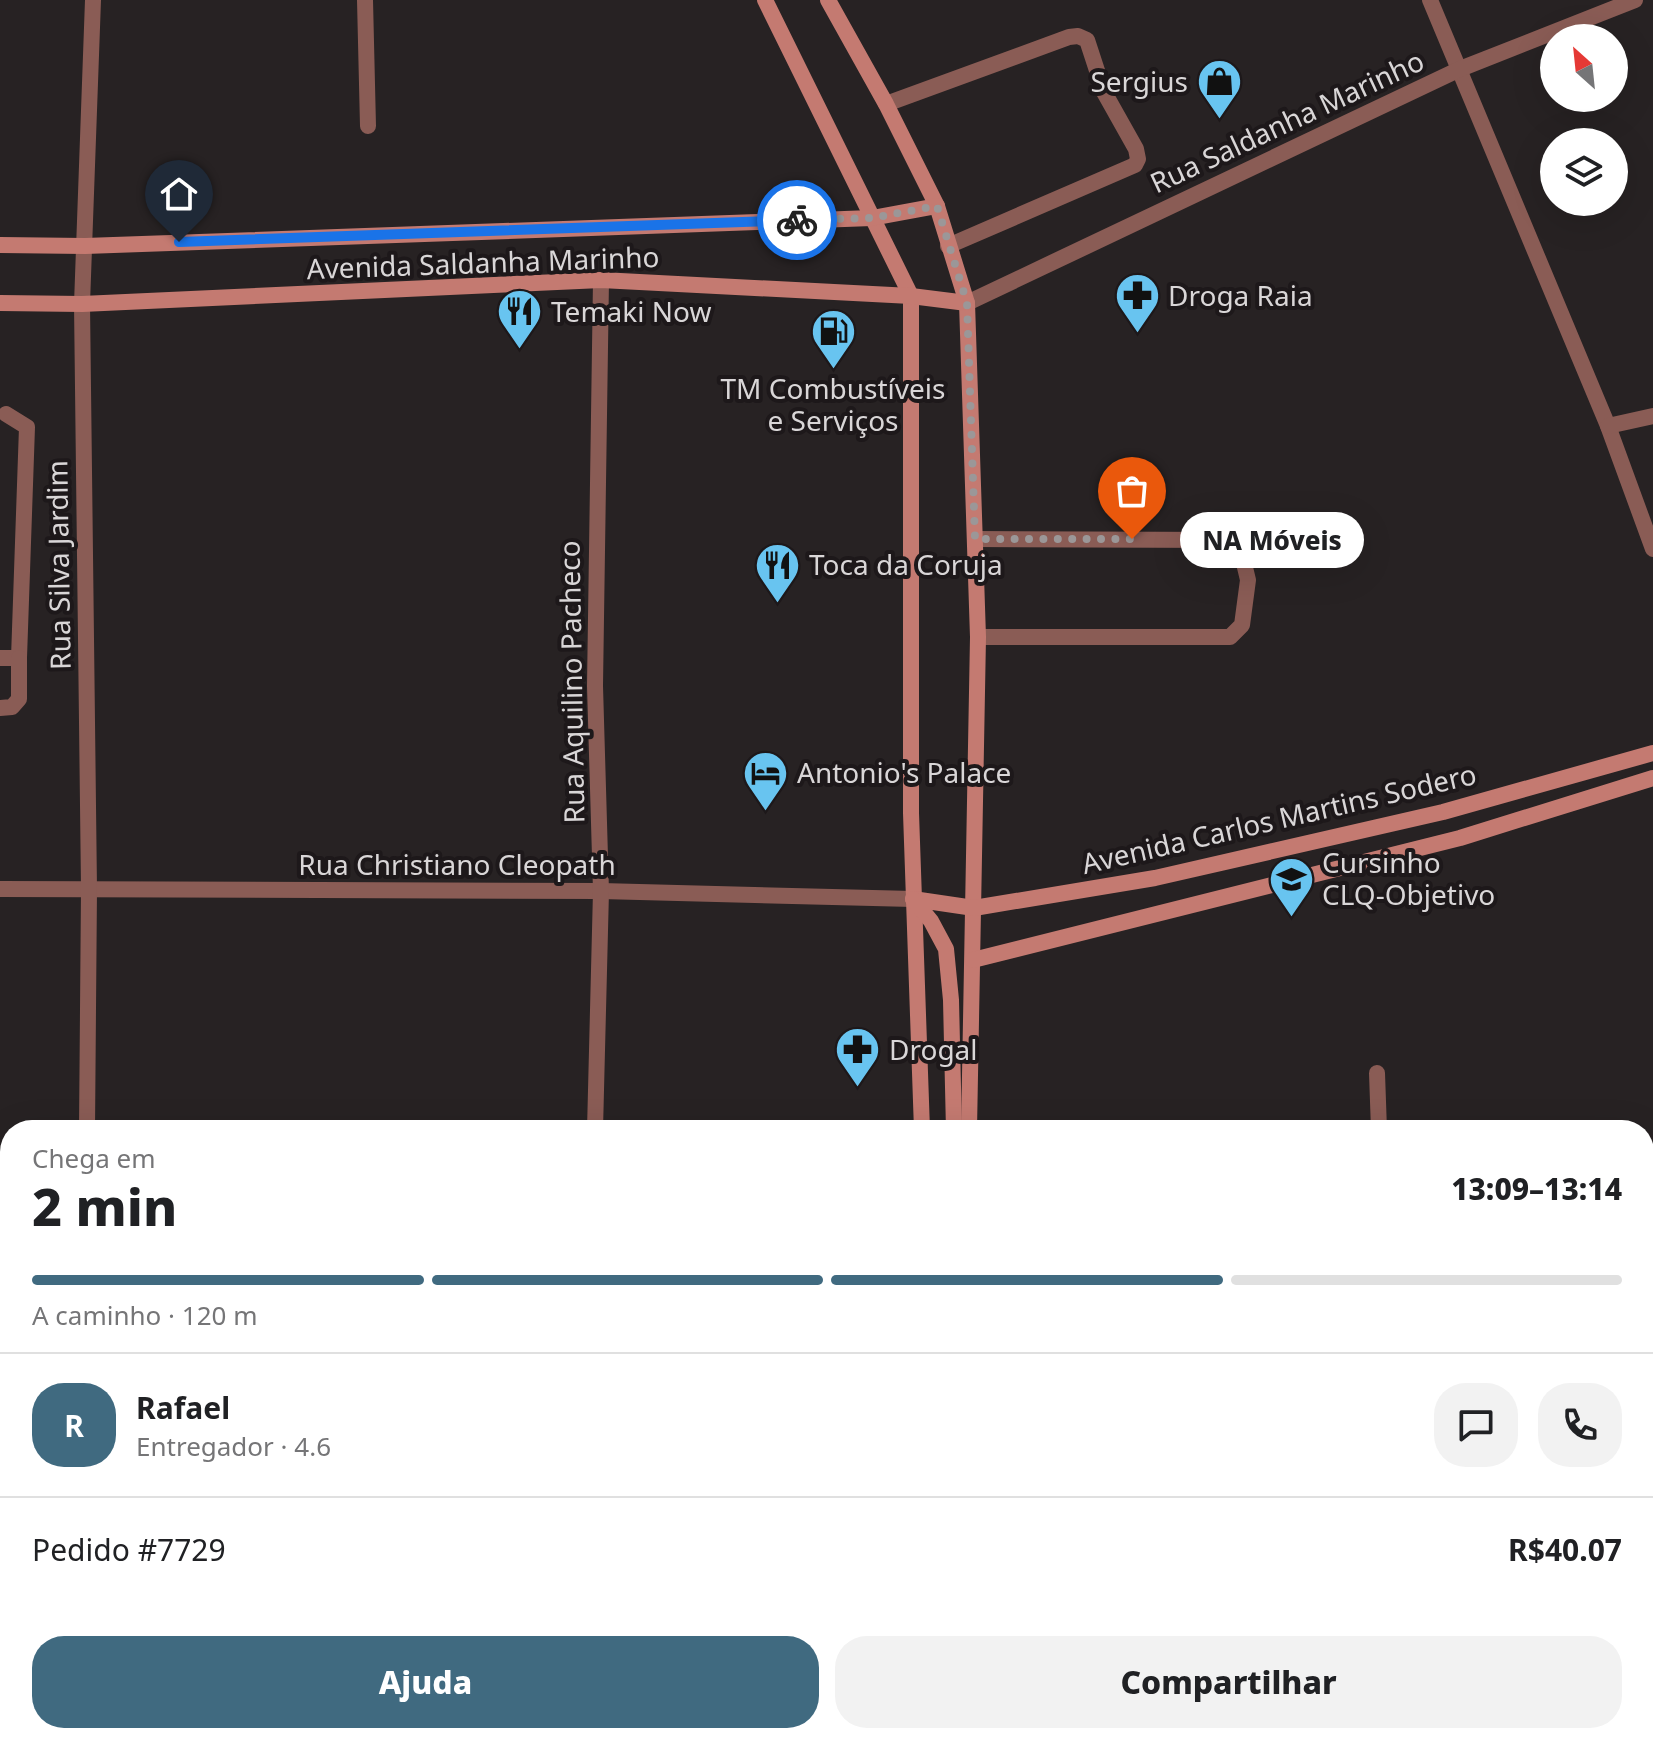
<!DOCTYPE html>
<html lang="pt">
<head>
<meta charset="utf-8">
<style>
  :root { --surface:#fff; --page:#f2f2f2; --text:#202124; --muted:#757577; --line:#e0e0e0; --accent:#406a80 }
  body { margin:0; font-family:"Noto Sans",sans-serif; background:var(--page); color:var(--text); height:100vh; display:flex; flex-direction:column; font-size:30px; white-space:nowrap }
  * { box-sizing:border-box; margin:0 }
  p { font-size:26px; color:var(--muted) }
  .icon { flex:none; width:44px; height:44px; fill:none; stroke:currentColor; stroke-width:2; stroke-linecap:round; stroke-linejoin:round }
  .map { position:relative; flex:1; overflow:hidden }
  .panel { position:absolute; left:0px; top:1120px; width:1654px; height:624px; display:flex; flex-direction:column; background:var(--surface); border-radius:32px 32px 0 0; box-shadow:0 8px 32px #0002 }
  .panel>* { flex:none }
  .needle { width:52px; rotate:333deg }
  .controls { position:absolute; left:1540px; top:24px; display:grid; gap:16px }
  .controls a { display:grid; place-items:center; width:88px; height:88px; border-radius:50%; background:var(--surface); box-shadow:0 8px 32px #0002; font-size:40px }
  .pin { position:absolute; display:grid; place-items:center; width:68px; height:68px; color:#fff; margin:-82px -34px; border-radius:50% 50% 50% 0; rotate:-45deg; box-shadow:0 0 8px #0007 }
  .pin .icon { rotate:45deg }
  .courier { position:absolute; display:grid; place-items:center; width:80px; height:80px; margin:-40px; border:6px solid #1a73e8; border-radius:50%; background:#fff; color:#222; box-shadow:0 2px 10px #0007 }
  .bubble { position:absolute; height:56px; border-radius:28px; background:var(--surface); box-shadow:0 8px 32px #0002; font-size:26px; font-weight:800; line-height:56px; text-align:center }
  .head em { font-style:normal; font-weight:800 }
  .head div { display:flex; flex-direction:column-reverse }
  .head { display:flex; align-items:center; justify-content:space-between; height:136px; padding:0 32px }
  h1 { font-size:52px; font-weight:800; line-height:60px }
  .bar { display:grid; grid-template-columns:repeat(4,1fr); gap:12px 8px; align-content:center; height:96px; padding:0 32px }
  .bar i { height:10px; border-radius:6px; background:var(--line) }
  .bar .on { background:var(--accent) }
  .bar p { grid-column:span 4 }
  .line { display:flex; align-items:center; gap:20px; padding:0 32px; border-top:2px solid var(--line) }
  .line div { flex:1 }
  .round { display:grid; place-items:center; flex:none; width:84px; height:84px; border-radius:32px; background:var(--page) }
  .cta { display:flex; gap:16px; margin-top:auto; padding:16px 32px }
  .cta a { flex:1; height:92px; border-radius:32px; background:var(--accent); color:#fff; font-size:32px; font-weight:800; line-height:92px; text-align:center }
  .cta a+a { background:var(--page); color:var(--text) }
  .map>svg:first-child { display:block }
</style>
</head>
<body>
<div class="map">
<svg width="1653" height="1744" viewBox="0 0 1653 1744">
  <rect width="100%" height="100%" fill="#272223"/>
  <polygon fill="#6d3f1f" points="1169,1734 1246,1734 1246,1744 1170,1744"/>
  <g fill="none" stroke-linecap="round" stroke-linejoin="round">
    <g stroke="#8a5c55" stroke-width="16">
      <polyline points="886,104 1069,37 1078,36 1087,40 1104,92 1136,149 1138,159 1135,165 948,246"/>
      <polyline points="975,539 1227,540 1243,559 1248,580 1242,625 1230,637 978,637"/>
      <polyline points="0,658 19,658 27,427 6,414"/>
      <polyline points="0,708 12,707 19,699 19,658"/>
    </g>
    <g stroke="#8a5c55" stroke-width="16">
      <polyline points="365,0 368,126"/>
      <polyline points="1430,0 1608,426 1653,549"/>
      <polyline points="967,303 1460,69 1635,0"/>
      <polyline points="1608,426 1653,416"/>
      <polyline points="0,889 601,891 913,899"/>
      <polyline points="1377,1073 1379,1130"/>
      <polyline points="87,1130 89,889 82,304 93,0"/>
      <polyline points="595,1130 601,891 595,686 601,280"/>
      <polyline points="0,1402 10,1402"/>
      <polyline points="1644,1405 1653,1405"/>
      <polyline points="76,1744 76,1734"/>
      <polyline points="584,1744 585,1734"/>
    </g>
    <g stroke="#c47a71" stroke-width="16">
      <polyline points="765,0 911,296 911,813 922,1130"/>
      <polyline points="828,0 886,104 937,206 967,303 978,637 969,1130"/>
      <polyline points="0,245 85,246 872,218 937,206"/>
      <polyline points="0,303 82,304 601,280 911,296 967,303"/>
      <polyline points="913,899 974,908 1155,878 1443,812 1653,753"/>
      <polyline points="913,899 931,921 946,949 951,1000 954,1130"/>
      <polyline points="973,960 1460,838 1653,778"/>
      <polyline points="927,1744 927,1734"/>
      <polyline points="972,1744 972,1734"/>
    </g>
  </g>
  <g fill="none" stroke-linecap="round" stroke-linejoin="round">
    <polyline stroke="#9b9798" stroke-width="8" stroke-dasharray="0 14.4" points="797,220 872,218 937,206 967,303 975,539 1132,539"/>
    <polyline stroke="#1a73e8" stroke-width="10" points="179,242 797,220"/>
  </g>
  <defs>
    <symbol id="shop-pin" viewBox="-11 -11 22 30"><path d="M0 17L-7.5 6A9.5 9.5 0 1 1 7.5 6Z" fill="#68c4f0" stroke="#1d181a"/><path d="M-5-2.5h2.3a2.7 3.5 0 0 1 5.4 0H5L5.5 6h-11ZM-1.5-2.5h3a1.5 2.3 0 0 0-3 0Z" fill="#111"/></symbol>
    <symbol id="pharmacy-pin" viewBox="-11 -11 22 30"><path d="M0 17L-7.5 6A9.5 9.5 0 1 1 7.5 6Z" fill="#68c4f0" stroke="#1d181a"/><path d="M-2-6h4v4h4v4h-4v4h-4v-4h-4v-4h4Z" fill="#111"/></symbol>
    <symbol id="restaurant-pin" viewBox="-11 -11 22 30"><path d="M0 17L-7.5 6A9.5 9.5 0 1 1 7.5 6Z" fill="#68c4f0" stroke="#1d181a"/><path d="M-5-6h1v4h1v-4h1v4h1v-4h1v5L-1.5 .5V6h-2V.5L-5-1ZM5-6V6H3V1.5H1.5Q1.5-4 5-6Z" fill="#111"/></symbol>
    <symbol id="fuel-pin" viewBox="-11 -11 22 30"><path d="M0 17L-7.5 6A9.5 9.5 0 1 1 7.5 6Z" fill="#68c4f0" stroke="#1d181a"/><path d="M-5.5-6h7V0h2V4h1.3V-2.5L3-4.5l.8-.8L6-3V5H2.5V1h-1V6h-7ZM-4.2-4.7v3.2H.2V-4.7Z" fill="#111"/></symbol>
    <symbol id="hotel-pin" viewBox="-11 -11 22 30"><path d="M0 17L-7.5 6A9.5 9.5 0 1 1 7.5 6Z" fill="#68c4f0" stroke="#1d181a"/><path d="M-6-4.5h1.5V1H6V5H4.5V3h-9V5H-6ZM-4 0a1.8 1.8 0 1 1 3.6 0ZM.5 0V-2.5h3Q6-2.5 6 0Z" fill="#111"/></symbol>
    <symbol id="school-pin" viewBox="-11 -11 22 30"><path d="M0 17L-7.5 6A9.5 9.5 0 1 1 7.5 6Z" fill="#68c4f0" stroke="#1d181a"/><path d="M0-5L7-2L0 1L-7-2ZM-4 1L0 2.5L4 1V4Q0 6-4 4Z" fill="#111"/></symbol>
  </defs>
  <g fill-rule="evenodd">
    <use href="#shop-pin" x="1194" y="56" width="51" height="69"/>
    <use href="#pharmacy-pin" x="1112" y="270" width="51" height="69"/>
    <use href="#restaurant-pin" x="494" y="286" width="51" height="69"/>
    <use href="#fuel-pin" x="808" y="306" width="51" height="69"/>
    <use href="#restaurant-pin" x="752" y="540" width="51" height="69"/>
    <use href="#hotel-pin" x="740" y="748" width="51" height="69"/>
    <use href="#school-pin" x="1266" y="854" width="51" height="69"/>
    <use href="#pharmacy-pin" x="832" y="1024" width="51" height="69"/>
  </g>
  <g text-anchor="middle" stroke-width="8" stroke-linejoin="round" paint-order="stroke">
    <g font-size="28" fill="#d9d6d7" stroke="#1d181a" text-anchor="start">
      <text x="1188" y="92" text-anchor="end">Sergius</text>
      <text x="1168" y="306">Droga Raia</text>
      <text x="551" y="322">Temaki Now</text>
      <text x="833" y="399" text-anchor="middle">TM Combustíveis<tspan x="833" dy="32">e Serviços</tspan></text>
      <text x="809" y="575">Toca da Coruja</text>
      <text x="797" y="783">Antonio's Palace</text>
      <text x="1322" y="873">Cursinho<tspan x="1322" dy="32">CLQ-Objetivo</tspan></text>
      <text x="889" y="1060">Drogal</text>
    </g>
    <g font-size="28" fill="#d9d6d7" stroke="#1d181a">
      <text transform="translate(1287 122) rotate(-25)" y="10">Rua Saldanha Marinho</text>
      <text transform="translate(483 263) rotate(-2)" y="10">Avenida Saldanha Marinho</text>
      <text transform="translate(59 565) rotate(-91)" y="10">Rua Silva Jardim</text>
      <text transform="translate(572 682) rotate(-91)" y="10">Rua Aquilino Pacheco</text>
      <text transform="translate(1279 819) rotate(-13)" y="10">Avenida Carlos Martins Sodero</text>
      <text x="457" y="875">Rua Christiano Cleopath</text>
    </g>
  </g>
</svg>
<div class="controls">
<a><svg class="needle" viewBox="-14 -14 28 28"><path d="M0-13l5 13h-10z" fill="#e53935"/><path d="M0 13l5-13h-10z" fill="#757577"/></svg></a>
<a><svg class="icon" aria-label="layers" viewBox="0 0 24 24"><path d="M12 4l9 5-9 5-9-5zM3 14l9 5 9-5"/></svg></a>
</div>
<div class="pin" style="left:1132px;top:539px;background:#ea580c"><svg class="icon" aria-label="bag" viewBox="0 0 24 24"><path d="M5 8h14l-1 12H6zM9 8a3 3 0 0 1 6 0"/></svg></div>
<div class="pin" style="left:179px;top:242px;background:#1f2937"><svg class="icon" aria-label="home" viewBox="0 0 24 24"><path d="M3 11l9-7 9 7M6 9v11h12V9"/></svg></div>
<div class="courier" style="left:797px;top:220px"><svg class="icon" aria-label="bike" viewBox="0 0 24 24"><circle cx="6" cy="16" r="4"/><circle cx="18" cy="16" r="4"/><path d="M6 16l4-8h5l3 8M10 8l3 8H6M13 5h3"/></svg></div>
<div class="bubble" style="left:1180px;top:512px;width:184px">NA Móveis</div>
<section class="panel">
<div class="head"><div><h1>2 min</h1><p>Chega em</p></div><em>13:09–13:14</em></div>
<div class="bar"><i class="on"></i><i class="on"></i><i class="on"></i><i></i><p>A caminho · 120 m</p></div>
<div class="line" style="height:144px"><b class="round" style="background:var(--accent);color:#fff">R</b><div><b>Rafael</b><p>Entregador · 4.6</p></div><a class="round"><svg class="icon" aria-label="chat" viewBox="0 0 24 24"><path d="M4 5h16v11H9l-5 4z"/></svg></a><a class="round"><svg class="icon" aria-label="phone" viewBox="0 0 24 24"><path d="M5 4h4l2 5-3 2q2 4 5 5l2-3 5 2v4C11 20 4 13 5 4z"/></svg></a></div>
<div class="line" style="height:104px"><div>Pedido #7729</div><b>R$40.07</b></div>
<div class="cta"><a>Ajuda</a><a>Compartilhar</a></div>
</section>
</div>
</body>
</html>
